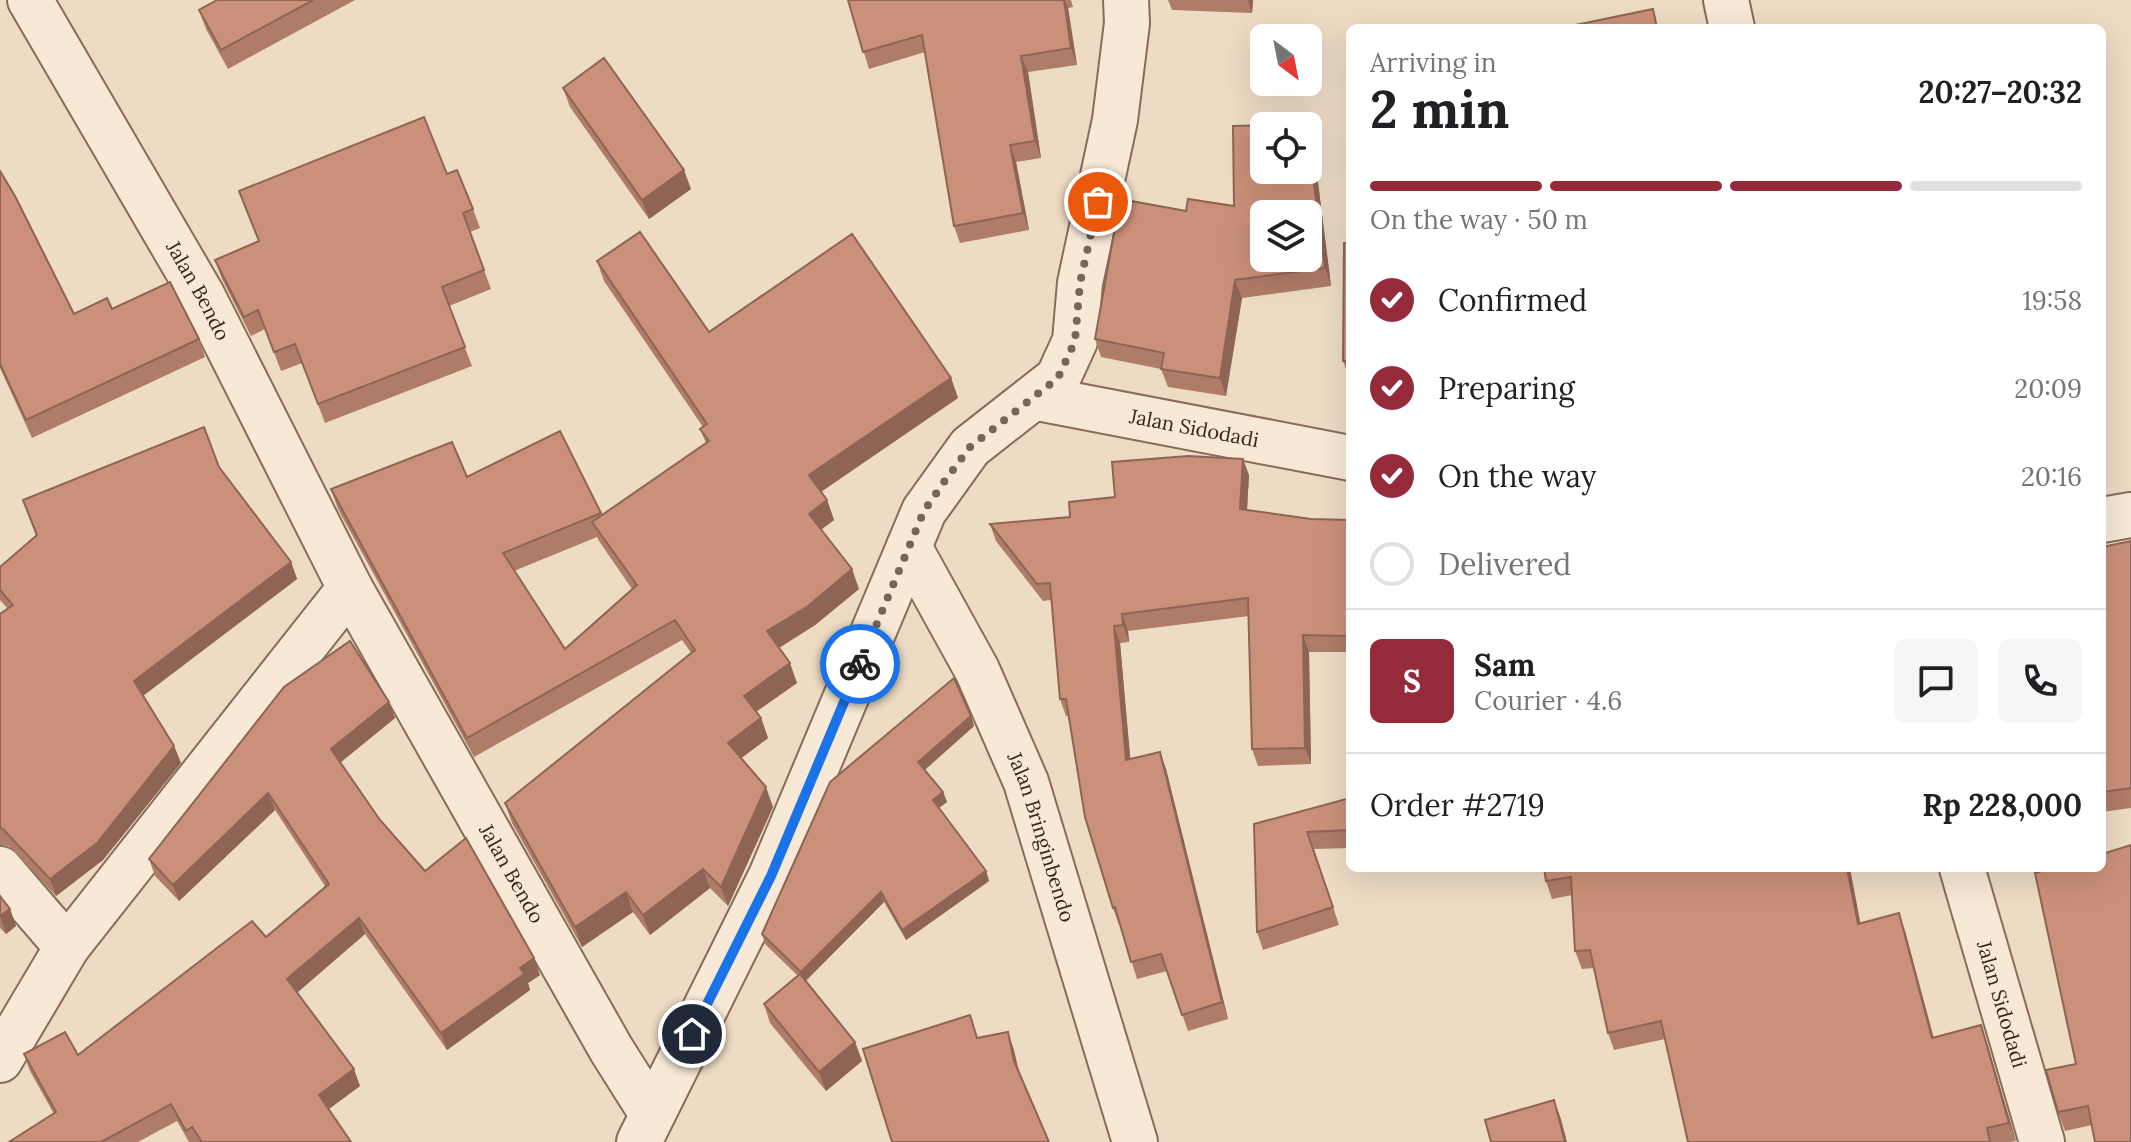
<!DOCTYPE html>
<html lang="en">
<head>
<meta charset="utf-8">
<style>
  :root { --surface:#fff; --page:#f6f6f6; --text:#202124; --muted:#757577; --line:#e0e0e0; --accent:#952b3a }
  body { margin:0; font-family:Lora,serif; background:var(--page); color:var(--text); height:100vh; display:flex; flex-direction:column; font-size:30px; white-space:nowrap }
  * { box-sizing:border-box; margin:0 }
  p { font-size:26px; color:var(--muted) }
  .icon { flex:none; width:44px; height:44px; fill:none; stroke:currentColor; stroke-width:2; stroke-linecap:round; stroke-linejoin:round }
  .map { position:relative; flex:1; overflow:hidden }
  .sheet { position:absolute; left:1346px; top:24px; width:760px; height:848px; display:flex; flex-direction:column; background:var(--surface); border-radius:12px; box-shadow:0 8px 32px #0002 }
  .sheet>* { flex:none }
  .needle { width:52px; rotate:148deg }
  .controls { position:absolute; left:1250px; top:24px; display:grid; gap:16px }
  .controls a { display:grid; place-items:center; width:72px; height:72px; border-radius:12px; background:var(--surface); box-shadow:0 8px 32px #0002; font-size:40px }
  .pin { position:absolute; display:grid; place-items:center; width:68px; height:68px; color:#fff; margin:-34px; border:4px solid #fff; border-radius:50%; box-shadow:0 2px 8px #0007 }
  .courier { position:absolute; display:grid; place-items:center; width:80px; height:80px; margin:-40px; border:6px solid #1a73e8; border-radius:50%; background:#fff; color:#222; box-shadow:0 2px 10px #0007 }
  .overview em { font-style:normal; font-weight:800 }
  .overview div { display:flex; flex-direction:column-reverse }
  .overview { display:flex; align-items:center; justify-content:space-between; height:136px; padding:0 24px }
  h1 { font-size:52px; font-weight:800; line-height:60px }
  .bar { display:grid; grid-template-columns:repeat(4,1fr); gap:12px 8px; align-content:center; height:96px; padding:0 24px }
  .bar i { height:10px; border-radius:6px; background:var(--line) }
  .bar .active { background:var(--accent) }
  .bar p { grid-column:span 4 }
  .line { display:flex; align-items:center; gap:20px; padding:0 24px; border-top:2px solid var(--line) }
  .line div { flex:1 }
  .round { display:grid; place-items:center; flex:none; width:84px; height:84px; border-radius:12px; background:var(--page) }
  ol { padding:0 24px; list-style:none }
  li { display:flex; align-items:center; gap:24px; height:88px }
  li p { margin-inline-start:auto }
  li .icon { padding:8px; border-radius:50%; background:var(--accent); color:#fff; stroke-width:4 }
  li:last-child { color:var(--muted) }
  li i { width:44px; height:44px; border:4px solid var(--line); border-radius:50% }
  .map>svg:first-child { display:block }
</style>
</head>
<body>
<div class="map">
<svg width="2131" height="1142" viewBox="0 0 2131 1142">
  <rect width="100%" height="100%" fill="#eddbc3"/>
  <g fill="none" stroke-linecap="round" stroke-linejoin="round">
    <defs>
      <g id="minor">
        <path id="s1" d="M30 0 202 295 350 588 611 1049 652 1114"/>
        <polyline points="1726,0 1732,28"/>
        <path id="s2" d="M1037 398 1350 458"/>
        <polyline points="2102,520 2131,515"/>
        <path id="s3" d="M909 547 977 670 1026 782 1135 1142"/>
        <path id="s4" d="M1962 868 2042 1142"/>
        <polyline points="0,869 67,947"/>
        <polyline points="0,1060 67,947 350,588"/>
        <polyline points="639,1142 771,876 924,511 970,447 1058,378 1075,341 1080,283 1115,120 1127,23 1126,0"/>
      </g>
    </defs>
    <use href="#minor" stroke="#876c5a" stroke-width="48"/>
    <use href="#minor" stroke="#f8e9d6" stroke-width="44"/>
  </g>
  <g fill="#af7c68" fill-rule="evenodd">
    <polygon points="217,0 355,0 228,69 206,29 199,10"/>
    <polygon points="848,0 1071,0 1073,7 1068,8 1077,65 1028,72 1041,158 1016,162 1029,230 960,243 954,226 925,52 869,69"/>
    <polygon points="1168,0 1253,0 1252,13 1172,10"/>
    <polygon points="563,88 691,189 649,219 570,107"/>
    <polygon points="1308,130 1313,143 1331,286 1242,298 1226,396 1168,387 1161,369 1101,357 1095,339 1186,211 1234,206 1308,170"/>
    <polygon points="0,171 74,314 112,309 199,339 205,357 32,438 0,368"/>
    <polygon points="447,174 473,209 480,228 470,232 491,289 449,306 472,366 325,423 302,363 281,371 265,329 251,336 222,279 215,260 258,241"/>
    <polygon points="1350,243 1350,380 1343,361"/>
    <path d="M597 261 709 332 951 378 958 398 821 492 827 500 834 520 821 530 859 589 815 625 779 648 797 683 756 712 761 718 768 738 741 758 773 807 728 906 710 888 650 935 633 912 582 947 512 823 505 803 692 654 682 640 474 757 338 509 331 489 467 477 560 431 602 515 706 443 700 429 703 427 604 281ZM597 537 599 541 632 589 565 649 514 571Z"/>
    <polygon points="219,467 291,562 297,579 143,696 174,746 181,763 103,860 56,896 9,846 0,845 0,614 8,609 0,600 0,567 36,536 23,500"/>
    <polygon points="1249,475 1247,510 1311,519 1350,520 1350,652 1309,652 1311,764 1258,766 1252,749 1249,616 1128,631 1129,642 1120,643 1130,759 1166,769 1228,1019 1188,1031 1167,971 1137,979 1120,924 1119,925 1113,908 1068,716 1066,716 1060,699 1051,600 1043,601 996,541 990,524 1070,517"/>
    <polygon points="2131,541 2131,808 2102,812 2102,556"/>
    <polygon points="389,702 395,718 340,763 380,820 425,871 540,975 528,983 530,990 447,1050 365,934 297,993 360,1086 328,1109 351,1142 189,1142 177,1121 138,1142 9,1142 54,1114 30,1071 24,1054 78,1055 266,937 325,886 275,810 179,901 155,876 149,859"/>
    <polygon points="971,716 974,726 925,770 943,792 947,802 939,808 986,871 989,881 906,940 884,902 806,981 855,1042 862,1061 826,1091 770,1023 764,1004 798,976 765,944 762,934"/>
    <polygon points="1350,798 1350,848 1314,849 1339,925 1263,950 1257,932 1254,824"/>
    <polygon points="1544,868 1905,931 1934,1038 1987,1043 2016,1141 2010,1142 1688,1142 1665,1039 1614,1050 1608,1033 1594,968 1582,969 1575,951 1572,895 1552,899 1546,881"/>
    <polygon points="2035,873 2092,1125 2065,1131 2058,1112 2076,1064"/>
    <polygon points="0,896 10,909 16,926 6,934 0,928"/>
  </g>
  <g fill="#8e6555">
    <polygon points="1064,0 1065,0 1068,8 1077,65 1071,48"/>
    <polygon points="1248,0 1253,0 1252,13"/>
    <polygon points="1021,56 1028,72 1041,158 1035,141"/>
    <polygon points="1308,130 1313,143 1331,286 1325,268 1308,139"/>
    <polygon points="1010,145 1016,162 1029,230 1023,213"/>
    <polygon points="684,170 691,189 649,219 642,200"/>
    <polygon points="1235,280 1242,298 1226,396 1220,378"/>
    <polygon points="951,378 958,398 816,495 809,475"/>
    <polygon points="1243,459 1249,475 1246,526 1240,509"/>
    <polygon points="827,500 834,520 816,533 809,514"/>
    <polygon points="291,562 297,579 140,698 134,681"/>
    <polygon points="852,569 859,589 815,625 774,651 767,631"/>
    <polygon points="1122,614 1128,631 1129,642 1123,625"/>
    <polygon points="1114,626 1120,643 1132,777 1126,760"/>
    <polygon points="1303,635 1309,652 1311,764 1305,748"/>
    <polygon points="790,663 797,683 751,715 744,696"/>
    <polygon points="389,702 395,718 337,765 331,749"/>
    <polygon points="971,716 974,726 922,772 918,762"/>
    <polygon points="761,718 768,738 735,763 728,743"/>
    <polygon points="174,746 181,763 103,860 56,896 50,879"/>
    <polygon points="1160,752 1166,769 1228,1019 1222,1002"/>
    <polygon points="766,787 773,807 728,906 721,887"/>
    <polygon points="943,792 947,802 936,810 933,800"/>
    <polygon points="268,793 275,810 179,901 173,885"/>
    <polygon points="1847,868 1850,868 1864,942 1858,924"/>
    <polygon points="703,869 710,888 650,935 643,915"/>
    <polygon points="986,871 989,881 906,940 902,930"/>
    <polygon points="626,892 633,912 582,947 575,927"/>
    <polygon points="881,892 884,902 804,982 801,972"/>
    <polygon points="10,909 16,926 6,934 0,916"/>
    <polygon points="1899,913 1905,931 1938,1056 1932,1038"/>
    <polygon points="359,918 365,934 293,996 287,979"/>
    <polygon points="534,958 540,975 528,983 530,990 447,1050 441,1033 520,968"/>
    <polygon points="1981,1025 1987,1043 2016,1141 2009,1123"/>
    <polygon points="1008,1032 1014,1050 1021,1080 1014,1061"/>
    <polygon points="855,1042 862,1061 826,1091 819,1072"/>
    <polygon points="354,1069 360,1086 325,1112 319,1095"/>
    <polygon points="1554,1100 1561,1119 1567,1142 1565,1142"/>
  </g>
  <g fill="#cb9079" stroke="#8e6555" stroke-width="2" fill-rule="evenodd">
    <polygon points="217,0 313,0 221,50 199,10"/>
    <polygon points="848,0 1064,0 1071,48 1021,56 1035,141 1010,145 1023,213 954,226 922,35 863,52"/>
    <polygon points="1653,9 1657,28 1561,28"/>
    <polygon points="604,58 684,170 642,200 563,88"/>
    <polygon points="424,117 447,174 457,170 473,209 463,213 484,270 442,287 465,347 318,404 295,344 274,352 258,310 244,317 215,260 259,241 239,191"/>
    <path d="M1306 124V126H1264V170H1308V139L1325 268 1235 280 1220 378 1161 369 1164 353 1095 339 1120 199 1186 211 1188 199 1234 206 1233 126ZM1264 214H1308V258H1264Z"/>
    <polygon points="0,171 15,196 74,314 107,298 112,309 170,282 199,339 26,420 0,364"/>
    <polygon points="640,232 709,332 852,234 951,378 809,475 827,500 809,514 852,569 808,606 767,631 790,663 744,696 761,718 728,743 766,787 721,887 703,869 643,915 626,892 575,927 505,803 695,650 675,620 467,738 331,489 452,442 467,477 560,431 601,513 503,553 565,649 637,585 592,522 709,441 700,429 707,424 597,261"/>
    <polygon points="1344,243 1350,243 1350,361 1343,361"/>
    <polygon points="204,427 219,467 291,562 134,681 174,746 97,843 50,879 3,829 0,828 0,614 13,605 0,590 0,567 37,535 23,500"/>
    <polygon points="1188,456 1243,459 1240,509 1311,519 1350,520 1350,636 1303,635 1305,748 1252,749 1248,598 1122,614 1123,625 1114,626 1126,760 1160,752 1222,1002 1182,1015 1161,954 1131,962 1115,907 1113,908 1085,817 1066,699 1060,699 1050,583 1037,584 990,524 1070,517 1069,502 1115,497 1112,462"/>
    <polygon points="2131,541 2131,788 2102,792 2102,547"/>
    <polygon points="350,641 389,702 331,749 380,820 425,871 466,838 534,958 520,968 524,974 441,1033 359,918 287,979 354,1069 319,1095 351,1142 202,1142 192,1127 186,1131 171,1104 101,1142 9,1142 56,1112 24,1054 65,1032 78,1055 252,921 266,937 329,884 268,793 173,885 149,859 284,687"/>
    <polygon points="954,678 971,716 918,762 943,792 933,800 986,871 902,930 881,892 801,972 762,934 830,782"/>
    <polygon points="1350,798 1350,830 1307,832 1333,907 1257,932 1254,824"/>
    <polygon points="2131,845 2131,1142 2095,1142 2088,1106 2058,1112 2046,1070 2076,1064 2035,873 2052,868 2102,868 2102,854"/>
    <polygon points="1544,868 1847,868 1858,924 1899,913 1932,1038 1981,1025 2009,1123 1987,1128 1990,1142 1688,1142 1661,1021 1608,1033 1590,950 1575,951 1571,877 1546,881"/>
    <polygon points="0,896 10,909 0,916"/>
    <polygon points="800,974 855,1042 819,1072 764,1004"/>
    <polygon points="970,1015 977,1038 1008,1032 1014,1061 1049,1142 892,1142 863,1049"/>
    <polygon points="1554,1100 1565,1142 1491,1142 1485,1120"/>
  </g>
  <g fill="none" stroke-linecap="round" stroke-linejoin="round">
    <polyline stroke="#776558" stroke-width="8" stroke-dasharray="0 14.4" points="860,664 924,511 944,482 970,447 1058,378 1075,341 1080,283 1098,202"/>
    <polyline stroke="#1a73e8" stroke-width="10" points="692,1034 771,876 860,664"/>
  </g>
  <g text-anchor="middle" stroke-width="8" stroke-linejoin="round" paint-order="stroke">
    <g font-size="20" fill="#37261e" stroke="#f5e6d2">
      <text dy="7" stroke="none"><textPath href="#s1" startOffset="336">Jalan Bendo</textPath></text>
      <text dy="7" stroke="none"><textPath href="#s2" startOffset="160">Jalan Sidodadi</textPath></text>
      <text dy="7" stroke="none"><textPath href="#s3" startOffset="320">Jalan Bringinbendo</textPath></text>
      <text dy="7" stroke="none"><textPath href="#s1" startOffset="998">Jalan Bendo</textPath></text>
      <text dy="7" stroke="none"><textPath href="#s4" startOffset="142">Jalan Sidodadi</textPath></text>
    </g>
  </g>
</svg>
<div class="controls">
<a><svg class="needle" viewBox="-14 -14 28 28"><path d="M0-13l5 13h-10z" fill="#e53935"/><path d="M0 13l5-13h-10z" fill="#757577"/></svg></a>
<a><svg class="icon" aria-label="locate" viewBox="0 0 24 24"><circle cx="12" cy="12" r="6"/><path d="M12 2v4M12 18v4M2 12h4M18 12h4"/></svg></a>
<a><svg class="icon" aria-label="layers" viewBox="0 0 24 24"><path d="M12 4l9 5-9 5-9-5zM3 14l9 5 9-5"/></svg></a>
</div>
<div class="pin" style="left:1098px;top:202px;background:#ea580c"><svg class="icon" aria-label="bag" viewBox="0 0 24 24"><path d="M5 8h14l-1 12H6zM9 8a3 3 0 0 1 6 0"/></svg></div>
<div class="pin" style="left:692px;top:1034px;background:#1f2937"><svg class="icon" aria-label="home" viewBox="0 0 24 24"><path d="M3 11l9-7 9 7M6 9v11h12V9"/></svg></div>
<div class="courier" style="left:860px;top:664px"><svg class="icon" aria-label="bike" viewBox="0 0 24 24"><circle cx="6" cy="16" r="4"/><circle cx="18" cy="16" r="4"/><path d="M6 16l4-8h5l3 8M10 8l3 8H6M13 5h3"/></svg></div>
<section class="sheet">
<div class="overview"><div><h1>2 min</h1><p>Arriving in</p></div><em>20:27–20:32</em></div>
<div class="bar"><i class="active"></i><i class="active"></i><i class="active"></i><i></i><p>On the way · 50 m</p></div>
<ol>
<li><svg class="icon" aria-label="check" viewBox="0 0 24 24"><path d="M5 12l5 5 9-10"/></svg>Confirmed<p>19:58</p></li>
<li><svg class="icon" aria-label="check" viewBox="0 0 24 24"><path d="M5 12l5 5 9-10"/></svg>Preparing<p>20:09</p></li>
<li><svg class="icon" aria-label="check" viewBox="0 0 24 24"><path d="M5 12l5 5 9-10"/></svg>On the way<p>20:16</p></li>
<li><i></i>Delivered</li>
</ol>
<div class="line" style="height:144px"><b class="round" style="background:var(--accent);color:#fff">S</b><div><b>Sam</b><p>Courier · 4.6</p></div><a class="round"><svg class="icon" aria-label="chat" viewBox="0 0 24 24"><path d="M4 5h16v11H9l-5 4z"/></svg></a><a class="round"><svg class="icon" aria-label="phone" viewBox="0 0 24 24"><path d="M5 4h4l2 5-3 2q2 4 5 5l2-3 5 2v4C11 20 4 13 5 4z"/></svg></a></div>
<div class="line" style="height:104px"><div>Order #2719</div><b>Rp 228,000</b></div>
</section>
</div>
</body>
</html>
